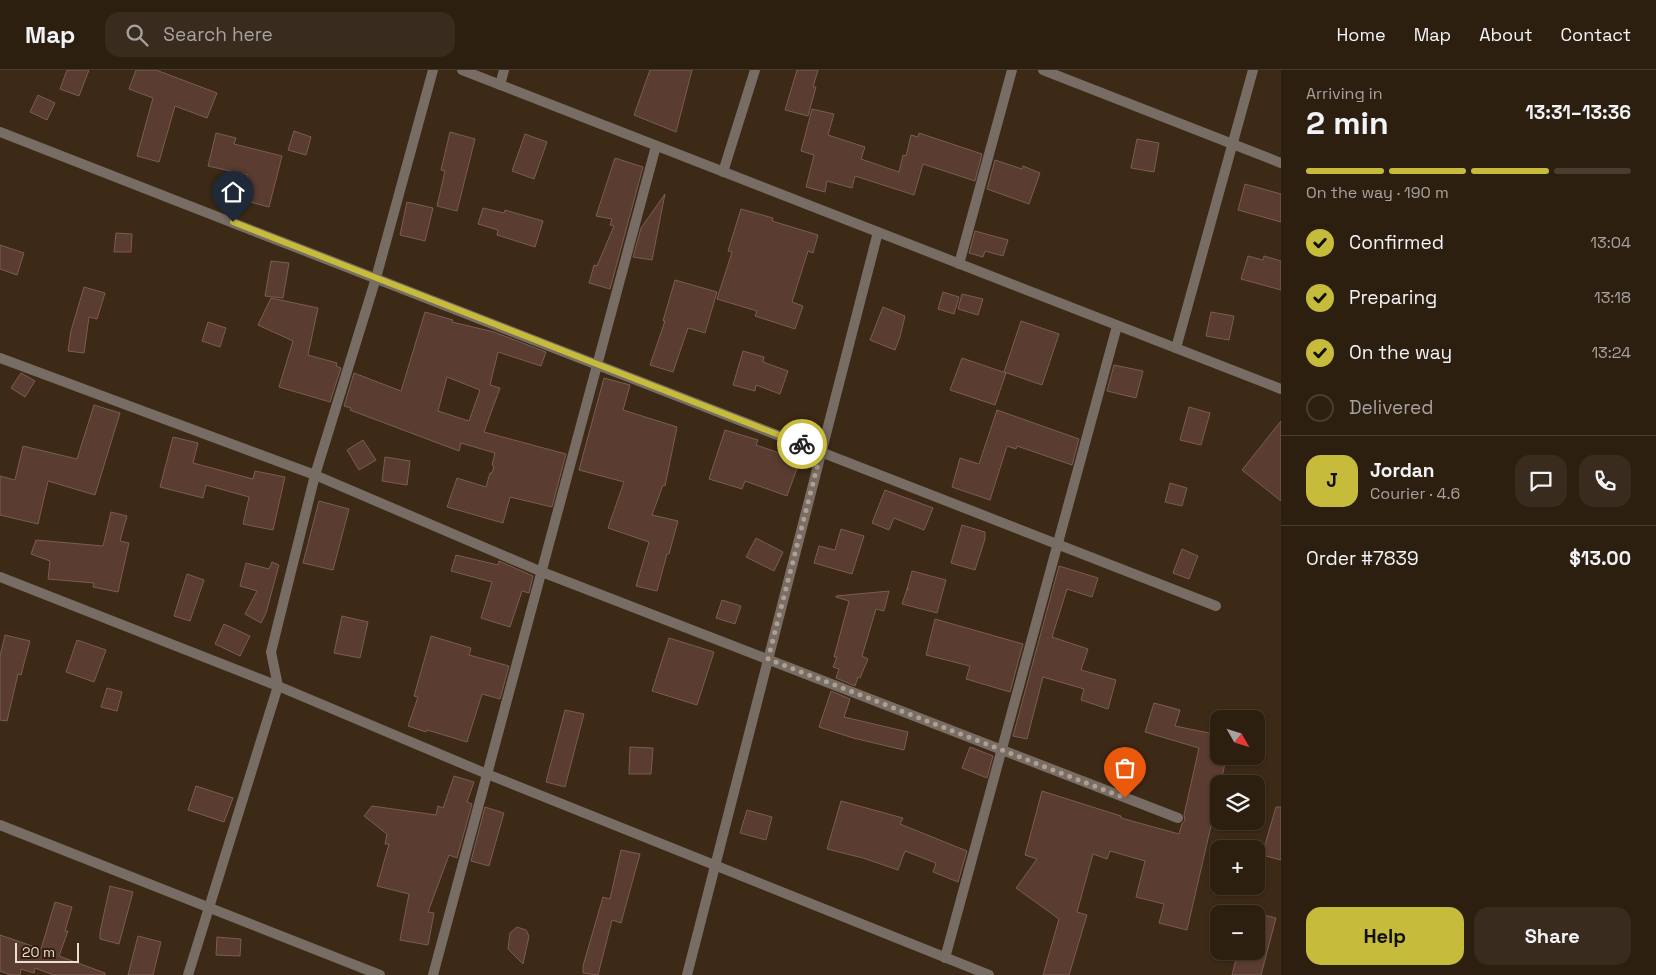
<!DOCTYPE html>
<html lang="en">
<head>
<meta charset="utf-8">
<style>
  :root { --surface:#2d1f10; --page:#392c1e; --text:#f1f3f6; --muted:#a7a29f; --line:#483d30; --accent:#c7bb3c }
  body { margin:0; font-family:"Space Grotesk",sans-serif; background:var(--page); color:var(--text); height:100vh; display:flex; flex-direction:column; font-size:19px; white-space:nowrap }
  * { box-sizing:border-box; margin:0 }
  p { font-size:16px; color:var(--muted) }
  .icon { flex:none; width:28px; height:28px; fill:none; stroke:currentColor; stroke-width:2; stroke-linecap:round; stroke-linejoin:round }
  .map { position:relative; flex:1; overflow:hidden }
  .sheet { display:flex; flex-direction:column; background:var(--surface); width:375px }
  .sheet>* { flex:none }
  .needle { width:32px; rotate:129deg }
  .controls { position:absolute; left:1210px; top:640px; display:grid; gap:10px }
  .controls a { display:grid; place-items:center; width:55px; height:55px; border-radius:10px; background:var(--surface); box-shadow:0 1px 4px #0004,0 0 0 1px var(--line); font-size:25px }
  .scale { position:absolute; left:15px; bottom:12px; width:64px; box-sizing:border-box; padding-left:5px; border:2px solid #ebded2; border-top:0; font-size:14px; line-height:18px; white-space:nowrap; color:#ebded2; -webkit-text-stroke:4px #321f0d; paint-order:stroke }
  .pin { position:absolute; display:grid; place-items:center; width:42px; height:42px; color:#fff; margin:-51px -21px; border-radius:50% 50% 50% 0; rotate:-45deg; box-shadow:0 0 5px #0007 }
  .pin .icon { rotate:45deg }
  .courier { position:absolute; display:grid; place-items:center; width:50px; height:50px; margin:-25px; border:4px solid #c7bb3c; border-radius:50%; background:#fff; color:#222; box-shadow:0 1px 6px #0007 }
  .summary em { font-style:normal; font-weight:700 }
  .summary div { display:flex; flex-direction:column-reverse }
  .summary { display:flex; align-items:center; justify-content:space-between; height:85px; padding:0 25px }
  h1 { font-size:32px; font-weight:700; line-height:38px }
  .bar { display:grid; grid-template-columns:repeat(4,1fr); gap:8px 5px; align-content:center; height:60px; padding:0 25px }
  .bar i { height:6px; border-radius:4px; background:var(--line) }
  .bar .on { background:var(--accent) }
  .bar p { grid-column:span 4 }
  .line { display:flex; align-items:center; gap:12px; padding:0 25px; border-top:1px solid var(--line) }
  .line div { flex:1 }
  .round { display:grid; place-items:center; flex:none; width:52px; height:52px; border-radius:15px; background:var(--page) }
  ol { padding:0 25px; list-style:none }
  li { display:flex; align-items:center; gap:15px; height:55px }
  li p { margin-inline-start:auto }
  li .icon { padding:5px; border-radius:50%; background:var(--accent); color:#111; stroke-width:4 }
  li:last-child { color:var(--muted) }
  li i { width:28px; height:28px; border:2px solid var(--line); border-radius:50% }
  .action { display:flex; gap:10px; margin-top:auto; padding:10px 25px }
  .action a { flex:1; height:58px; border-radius:15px; background:var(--accent); color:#111; font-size:20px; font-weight:700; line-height:58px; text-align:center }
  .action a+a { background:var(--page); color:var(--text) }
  header { display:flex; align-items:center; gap:30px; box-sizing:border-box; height:70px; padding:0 25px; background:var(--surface); border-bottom:1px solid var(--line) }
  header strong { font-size:24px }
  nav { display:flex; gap:28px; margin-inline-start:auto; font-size:18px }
  .search { width:350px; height:45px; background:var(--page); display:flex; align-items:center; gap:12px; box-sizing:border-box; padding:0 18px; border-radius:15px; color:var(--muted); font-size:19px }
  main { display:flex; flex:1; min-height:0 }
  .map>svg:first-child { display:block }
</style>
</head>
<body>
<header>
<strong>Map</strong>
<div class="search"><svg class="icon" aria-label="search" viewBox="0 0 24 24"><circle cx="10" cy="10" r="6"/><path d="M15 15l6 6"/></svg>Search here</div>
<nav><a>Home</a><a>Map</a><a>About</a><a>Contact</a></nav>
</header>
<main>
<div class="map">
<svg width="1281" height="905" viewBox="0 0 1281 905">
  <rect width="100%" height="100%" fill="#3c2916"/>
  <g fill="#5a3c31" stroke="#7a5d53" fill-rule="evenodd">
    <polygon points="67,0 89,0 79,26 60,19"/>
    <polygon points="136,0 156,0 217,23 207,48 175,36 159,92 137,86 153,28 129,19"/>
    <polygon points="650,0 692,0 676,62 634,45"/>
    <polygon points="797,0 818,0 813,17 816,17 808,46 785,40"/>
    <polygon points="38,25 55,33 47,50 30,42"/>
    <polygon points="812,39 834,44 828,65 865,77 861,89 899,102 903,85 906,86 911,65 918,67 919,63 982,84 975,111 923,94 914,125 855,106 852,118 827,111 825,122 806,117 814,85 801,81"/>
    <polygon points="294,61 311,67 306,85 288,80"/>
    <polygon points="450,62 475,69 457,141 437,136 445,101 441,100"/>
    <polygon points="216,63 236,68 234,74 282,86 269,137 242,130 248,105 208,96"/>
    <polygon points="525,64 547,72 534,109 512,101"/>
    <polygon points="1137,69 1159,73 1154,102 1131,98"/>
    <polygon points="615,88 643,97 610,219 589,213 594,195 597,196 614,156 610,155 612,149 596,146"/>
    <polygon points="995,90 1022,99 1023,96 1040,103 1029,134 987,119"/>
    <polygon points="1245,114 1281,124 1281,152 1238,140"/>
    <polygon points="665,124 652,190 633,187 641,158"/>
    <polygon points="407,132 433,138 425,171 400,165"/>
    <polygon points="483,138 504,143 505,140 543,151 535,177 497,165 498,160 478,154"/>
    <polygon points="741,139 773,148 772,151 818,165 813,183 808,181 792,232 803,236 795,259 755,246 757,241 717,229 732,182 728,181"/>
    <polygon points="975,161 1008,170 1003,186 985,181 983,187 969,183"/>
    <polygon points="116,163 132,164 131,182 114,182"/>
    <polygon points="0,175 24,183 17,205 0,199"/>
    <polygon points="1248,186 1263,190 1264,186 1281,191 1281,220 1241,209"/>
    <polygon points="271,191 289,193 283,228 265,226"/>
    <polygon points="675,210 717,222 705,263 688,258 673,302 650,295 665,251 663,251"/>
    <polygon points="84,217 105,223 97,249 89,247 84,283 68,281 71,261"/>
    <polygon points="943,222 959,227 954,244 938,239"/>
    <polygon points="962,224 983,229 978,245 958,239"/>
    <polygon points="271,228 318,238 308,285 337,293 336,296 341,298 330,332 279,317 293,271 258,255"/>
    <polygon points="883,237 905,246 900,267 895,280 870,270"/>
    <path d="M425 242 453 250 452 252 494 262 546 282 541 296 498 282 490 315 500 318 484 362 566 384 552 437 510 427 503 453 447 437 457 408 486 417 490 403H492L494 396 492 395 495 383 461 373 459 381 350 340 351 338 344 336 354 303 401 321ZM447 307 480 320 469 351 438 341Z"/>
    <polygon points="1211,242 1234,246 1229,270 1206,266"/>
    <polygon points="1021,251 1059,264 1042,315 1004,302"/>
    <polygon points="208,252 226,258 220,277 202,271"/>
    <polygon points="743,281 764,287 763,292 788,301 780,324 756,315 755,321 733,315"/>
    <polygon points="962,288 1006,303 995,335 950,320"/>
    <polygon points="1114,295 1143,301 1136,328 1107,321"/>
    <polygon points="21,303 35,311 25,327 11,318"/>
    <polygon points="604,308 630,315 623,340 677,357 665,416 663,415 652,445 678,451 669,484 667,484 657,521 636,516 649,472 608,458 624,412 579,400"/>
    <polygon points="94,335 120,343 95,425 48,411 38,454 0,445 0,406 15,410 23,376 77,389"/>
    <polygon points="1189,337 1210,343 1201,375 1180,370"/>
    <polygon points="997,340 1079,369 1072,395 1017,376 1016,379 1007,376 990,430 952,417 960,388 979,394"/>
    <polygon points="1281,351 1281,431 1242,400"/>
    <polygon points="725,360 758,370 756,375 800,390 787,426 745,411 742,419 709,409"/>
    <polygon points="173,367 198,373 193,393 253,409 255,401 285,407 273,460 243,454 249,427 206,415 203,428 160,417"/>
    <polygon points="363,370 376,390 359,400 347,380"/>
    <polygon points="385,387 410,391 407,415 382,411"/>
    <polygon points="1170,413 1187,418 1182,436 1165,432"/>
    <polygon points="885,420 933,438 924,460 894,448 889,460 872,453"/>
    <polygon points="319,431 349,439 333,500 303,493"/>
    <polygon points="111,442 127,446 120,471 129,473 118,522 93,517 94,513 48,509 50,491 31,484 36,470 103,476"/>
    <polygon points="962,455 985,462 985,469 975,500 951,493"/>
    <polygon points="841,459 864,466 852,504 814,493 819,476 835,480"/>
    <polygon points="756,468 783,482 774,501 746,487"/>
    <polygon points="1182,479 1198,486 1189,509 1173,503"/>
    <polygon points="456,485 498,495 499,491 533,506 529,523 522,521 510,557 481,548 492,512 451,501"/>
    <polygon points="272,492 279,495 266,543 261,553 245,544 257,521 240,516 246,493 269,499"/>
    <polygon points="1059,496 1098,508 1092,527 1067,519 1052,567 1088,579 1081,600 1116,610 1108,639 1081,630 1084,619 1043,607 1027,669 1013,666"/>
    <polygon points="912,501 946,510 937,543 902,534 907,519 909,519 907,519"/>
    <polygon points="187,504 204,510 190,551 174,546"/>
    <polygon points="889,521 884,541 876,539 862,586 868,589 860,608 858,607 855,616 836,608 839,599 833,597 837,587 834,587 849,531 836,527 836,526"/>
    <polygon points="722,530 741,536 735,554 716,548"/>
    <polygon points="342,546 368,552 360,588 334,583"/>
    <polygon points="935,549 1023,574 1010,622 966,609 970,596 926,585"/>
    <polygon points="224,554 250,566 240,586 215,574"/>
    <polygon points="5,565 30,571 21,605 18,604 7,651 0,650 0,586"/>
    <polygon points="431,566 471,578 469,585 509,596 500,629 482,624 467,672 427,660 426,662 408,656 418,627 414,626"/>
    <polygon points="669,568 714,582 697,635 652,621"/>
    <polygon points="77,570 106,580 94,612 66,602"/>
    <polygon points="107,618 122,622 117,641 101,637"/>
    <polygon points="831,621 850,629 844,647 908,662 904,680 853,668 819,657"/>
    <polygon points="1154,633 1180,640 1175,656 1219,665 1219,686 1227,686 1220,714 1219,714 1219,721 1187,860 1159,853 1164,834 1136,827 1145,791 1110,781 1107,789 1093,784 1077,842 1087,845 1069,905 1043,905 1059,849 1016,818 1037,789 1025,785 1042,721 1121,746 1121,748 1179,764 1182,754 1185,750 1184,745 1199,678 1145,662"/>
    <polygon points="565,640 584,644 565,717 546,712"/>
    <polygon points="630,677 653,678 651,704 629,704"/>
    <polygon points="970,677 993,686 987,708 962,698"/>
    <polygon points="454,706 474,712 467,732 472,734 457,788 449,785 428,842 434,843 428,875 400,870 409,824 377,816 389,774 385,774 387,764 364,746 372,736 436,745 438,736 443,738"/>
    <polygon points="196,716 233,728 224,752 188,740"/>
    <polygon points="841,731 903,748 900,754 967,781 958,812 933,802 936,793 905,781 898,800 863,788 827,779"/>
    <polygon points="485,737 504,743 489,796 471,791"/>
    <polygon points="1276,737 1281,737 1281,790 1262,785"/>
    <polygon points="747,740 772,747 766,770 740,763"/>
    <polygon points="621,780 640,784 621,853 612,850 598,905 583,903 583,896 603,827 610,829"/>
    <polygon points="110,816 133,822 119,874 100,869 100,862"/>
    <polygon points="55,832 72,837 65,861 68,861 59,886 105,903 105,905 54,905 35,898 34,903 21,899 20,905 11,905 0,901 0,865 41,879"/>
    <polygon points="1256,843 1276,848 1261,905 1232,905 1238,881 1256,881"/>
    <polygon points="517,857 526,860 529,866 523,894 508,879 510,863"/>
    <polygon points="138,866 161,872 153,905 128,905"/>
    <polygon points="217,867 241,869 240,886 216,885"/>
  </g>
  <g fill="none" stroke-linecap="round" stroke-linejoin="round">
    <g stroke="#776d64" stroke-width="10">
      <polyline points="462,0 1281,319"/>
      <polyline points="1043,0 1281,93"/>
      <polyline points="500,15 504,0"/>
      <polyline points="0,62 1216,536"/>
      <polyline points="723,102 755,0"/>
      <polyline points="959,194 1012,0"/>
      <polyline points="1176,278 1253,0"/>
      <polyline points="0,288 315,405 542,502 1178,748"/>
      <polyline points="0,507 278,616 487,704 989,905"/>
      <polyline points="0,755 380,905"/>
      <polyline points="945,888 1117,256"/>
      <polyline points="188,905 278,616 271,582 315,405 376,208 433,0"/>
      <polyline points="433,905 656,76"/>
      <polyline points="687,905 878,162"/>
    </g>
  </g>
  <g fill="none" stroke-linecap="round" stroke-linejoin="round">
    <polyline stroke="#ae9f90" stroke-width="5" stroke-dasharray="0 9" points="802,374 821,382 768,589 1125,728"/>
    <polyline stroke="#c7bb3c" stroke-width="6" points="233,152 802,374"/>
  </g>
</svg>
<div class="controls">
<a><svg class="needle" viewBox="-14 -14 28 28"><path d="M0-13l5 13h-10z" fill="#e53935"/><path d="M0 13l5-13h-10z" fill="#a7a29f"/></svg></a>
<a><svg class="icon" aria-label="layers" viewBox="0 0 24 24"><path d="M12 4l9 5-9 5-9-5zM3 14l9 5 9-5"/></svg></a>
<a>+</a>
<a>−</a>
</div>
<div class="scale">20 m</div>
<div class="pin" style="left:1125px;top:728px;background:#ea580c"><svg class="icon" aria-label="bag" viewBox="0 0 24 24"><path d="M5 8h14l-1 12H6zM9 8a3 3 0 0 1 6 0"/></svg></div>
<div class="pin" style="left:233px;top:152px;background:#1f2937"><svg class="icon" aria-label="home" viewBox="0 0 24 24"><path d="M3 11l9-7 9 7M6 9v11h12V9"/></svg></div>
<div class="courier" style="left:802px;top:374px"><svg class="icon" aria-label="bike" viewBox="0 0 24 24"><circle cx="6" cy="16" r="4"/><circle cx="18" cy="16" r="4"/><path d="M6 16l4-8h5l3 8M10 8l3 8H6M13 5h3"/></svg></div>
</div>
<section class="sheet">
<div class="summary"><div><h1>2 min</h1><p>Arriving in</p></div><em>13:31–13:36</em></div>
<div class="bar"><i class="on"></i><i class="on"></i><i class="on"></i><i></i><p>On the way · 190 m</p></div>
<ol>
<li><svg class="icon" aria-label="check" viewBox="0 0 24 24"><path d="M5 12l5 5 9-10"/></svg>Confirmed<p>13:04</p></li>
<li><svg class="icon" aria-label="check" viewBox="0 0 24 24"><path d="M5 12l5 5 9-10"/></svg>Preparing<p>13:18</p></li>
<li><svg class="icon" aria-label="check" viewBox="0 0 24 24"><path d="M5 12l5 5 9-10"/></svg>On the way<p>13:24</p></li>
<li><i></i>Delivered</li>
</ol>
<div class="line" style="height:90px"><b class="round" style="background:var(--accent);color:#111">J</b><div><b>Jordan</b><p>Courier · 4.6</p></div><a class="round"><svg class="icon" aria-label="chat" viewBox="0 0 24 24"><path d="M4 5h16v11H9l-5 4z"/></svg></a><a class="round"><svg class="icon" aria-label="phone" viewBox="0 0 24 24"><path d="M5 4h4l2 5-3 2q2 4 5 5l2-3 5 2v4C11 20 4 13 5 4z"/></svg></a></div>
<div class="line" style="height:65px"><div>Order #7839</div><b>$13.00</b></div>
<div class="action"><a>Help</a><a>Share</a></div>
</section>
</main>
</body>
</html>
